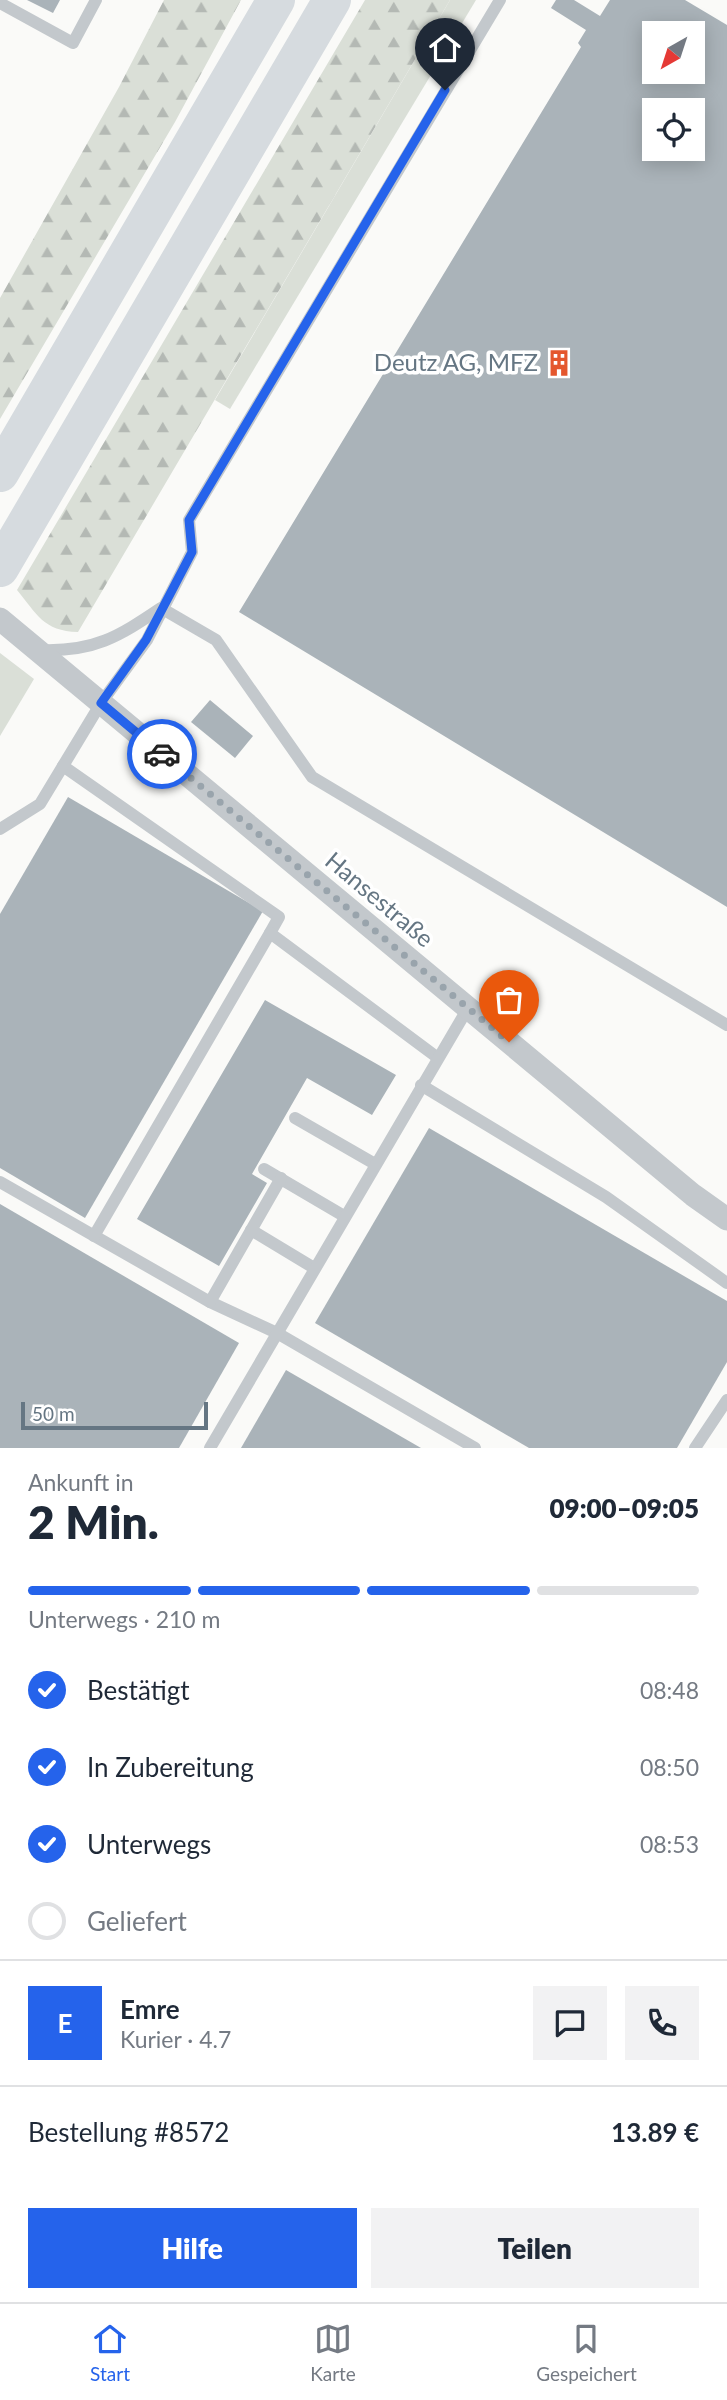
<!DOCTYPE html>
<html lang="de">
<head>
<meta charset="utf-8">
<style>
  :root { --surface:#fff; --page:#f2f2f3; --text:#1f2937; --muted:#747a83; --line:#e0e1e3; --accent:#2563eb }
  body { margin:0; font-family:Lato,sans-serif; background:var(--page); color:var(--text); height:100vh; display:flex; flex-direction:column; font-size:26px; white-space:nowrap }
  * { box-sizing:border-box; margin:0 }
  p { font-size:23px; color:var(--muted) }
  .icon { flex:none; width:38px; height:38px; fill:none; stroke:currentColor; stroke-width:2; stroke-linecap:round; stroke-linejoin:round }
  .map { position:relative; height:1448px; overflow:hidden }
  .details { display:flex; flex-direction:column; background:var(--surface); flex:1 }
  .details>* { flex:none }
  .needle { width:46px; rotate:219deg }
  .tools { position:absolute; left:642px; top:21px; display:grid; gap:14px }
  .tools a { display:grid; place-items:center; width:63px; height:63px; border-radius:0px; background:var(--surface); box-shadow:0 4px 18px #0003; font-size:35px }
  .scale { position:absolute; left:21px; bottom:18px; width:187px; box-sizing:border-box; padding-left:7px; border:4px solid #657683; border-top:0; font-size:19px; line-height:24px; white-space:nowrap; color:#657683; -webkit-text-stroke:5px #fff; paint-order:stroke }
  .pin { position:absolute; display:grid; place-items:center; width:60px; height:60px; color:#fff; margin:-72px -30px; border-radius:50% 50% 50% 0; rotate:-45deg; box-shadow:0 0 7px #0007 }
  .pin .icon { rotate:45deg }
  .courier { position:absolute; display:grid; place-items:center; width:70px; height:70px; margin:-35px; border:5px solid #2563eb; border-radius:50%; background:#fff; color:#222; box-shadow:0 2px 9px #0007 }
  .summary em { font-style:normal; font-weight:800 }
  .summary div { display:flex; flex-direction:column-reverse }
  .summary { display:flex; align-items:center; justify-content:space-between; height:119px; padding:0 28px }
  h1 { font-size:46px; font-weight:800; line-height:52px }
  .bar { display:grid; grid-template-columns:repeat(4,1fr); gap:10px 7px; align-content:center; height:84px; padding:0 28px }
  .bar i { height:9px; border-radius:5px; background:var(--line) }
  .bar .selected { background:var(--accent) }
  .bar p { grid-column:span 4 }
  .line { display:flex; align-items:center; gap:18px; padding:0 28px; border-top:2px solid var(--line) }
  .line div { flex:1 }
  .round { display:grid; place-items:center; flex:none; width:74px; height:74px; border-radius:0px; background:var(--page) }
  ol { padding:0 28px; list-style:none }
  li { display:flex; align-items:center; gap:21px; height:77px }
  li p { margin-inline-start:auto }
  li .icon { padding:7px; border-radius:50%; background:var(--accent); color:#fff; stroke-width:4 }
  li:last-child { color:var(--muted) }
  li i { width:38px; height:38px; border:4px solid var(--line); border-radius:50% }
  .cta { display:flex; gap:14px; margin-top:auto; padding:14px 28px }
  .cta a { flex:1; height:80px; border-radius:0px; background:var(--accent); color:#fff; font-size:28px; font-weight:800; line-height:80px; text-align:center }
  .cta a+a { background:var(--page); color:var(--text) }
  .dock { display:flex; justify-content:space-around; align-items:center; height:98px; border-top:2px solid var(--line); background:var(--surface); font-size:19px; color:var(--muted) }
  .dock a { display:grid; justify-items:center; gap:4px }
  .dock .selected { color:var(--accent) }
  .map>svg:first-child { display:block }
</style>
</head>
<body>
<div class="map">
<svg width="727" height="1448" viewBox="0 0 727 1448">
  <defs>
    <pattern id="forest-firs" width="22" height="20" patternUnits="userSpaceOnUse" patternTransform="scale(1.75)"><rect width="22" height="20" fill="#dadfd7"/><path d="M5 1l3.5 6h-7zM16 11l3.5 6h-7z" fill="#b4b9b4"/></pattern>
  </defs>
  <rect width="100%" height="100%" fill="#fafaf8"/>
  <g fill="#dadfd7">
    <polygon points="450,0 476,0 230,409 215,400"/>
    <polygon points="0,653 34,679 0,736"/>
  </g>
  <g fill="url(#forest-firs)">
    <polygon points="164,0 241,0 175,122 0,419 0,298 119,87"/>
    <path d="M365 0H450L78 632C43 631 37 614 17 590Z"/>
  </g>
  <g fill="#aab3b9" fill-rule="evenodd">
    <polygon points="27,0 60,0 53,13"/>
    <path d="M556 0H574L600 16 610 0H685L727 25V907L239 612 581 47 578 43 586 30 551 8ZM654 33H693V72H654ZM654 110H693V149H654Z"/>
    <polygon points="210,700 253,736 235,758 191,722"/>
    <polygon points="68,797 263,911 85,1218 0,1168 0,914"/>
    <polygon points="265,1000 396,1075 372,1115 307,1078 252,1174 267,1183 219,1266 137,1219"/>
    <polygon points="429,1128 727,1301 727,1362 677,1448 529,1448 315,1323"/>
    <polygon points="0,1204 239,1343 179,1448 0,1448"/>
    <polygon points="286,1370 421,1448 241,1448"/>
  </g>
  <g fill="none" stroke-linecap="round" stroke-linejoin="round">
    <g stroke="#c3c8cc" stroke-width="12">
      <polyline points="0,3 73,43 96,0"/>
      <path d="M40 650C94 652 118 637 161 608L216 640 312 777 727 1025"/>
      <polyline points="63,766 279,917 270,933"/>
      <polyline points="0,829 40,804 101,703 147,640 192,552 189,520 500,0"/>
      <polyline points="421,1085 606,1197 727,1283"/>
      <polyline points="295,1118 375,1164"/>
      <polyline points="264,1169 344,1216"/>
      <polyline points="0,1182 210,1302 277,1333 475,1448"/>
      <polyline points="251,1230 314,1268"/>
      <polyline points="94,1236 270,933 438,1058"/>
      <polyline points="210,1302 281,1178"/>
      <polyline points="210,1448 468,1008"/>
      <polyline points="695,1448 727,1400"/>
    </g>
    <polyline stroke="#c3c8cc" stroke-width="23" points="0,619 693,1195 727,1219"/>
    <g stroke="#d6dbdf" stroke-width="38">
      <polyline points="0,473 276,0"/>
      <polyline points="0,568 332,0"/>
    </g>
  </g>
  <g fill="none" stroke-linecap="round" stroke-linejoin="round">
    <polyline stroke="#99a4ac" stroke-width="7" stroke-dasharray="0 12.6" points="162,754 509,1042"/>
    <polyline stroke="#2563eb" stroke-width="9" points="162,754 101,703 146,640 192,552 189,520 445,90"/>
  </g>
  <defs>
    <symbol id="building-bare" viewBox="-9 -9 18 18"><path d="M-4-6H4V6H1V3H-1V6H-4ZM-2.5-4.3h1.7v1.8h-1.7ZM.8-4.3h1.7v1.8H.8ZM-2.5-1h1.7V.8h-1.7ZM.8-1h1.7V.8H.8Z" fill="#e4572e" stroke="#fff" stroke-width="2.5" paint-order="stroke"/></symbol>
  </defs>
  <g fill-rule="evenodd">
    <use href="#building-bare" x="540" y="344" width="38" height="38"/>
  </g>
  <g text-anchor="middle" stroke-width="7" stroke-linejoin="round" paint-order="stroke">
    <g font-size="24" fill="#657683" stroke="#fff" text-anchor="end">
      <text x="538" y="371">Deutz AG, MFZ</text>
    </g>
    <g font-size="24" fill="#657683" stroke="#fff">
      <text transform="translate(379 900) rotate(40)" y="8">Hansestraße</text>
    </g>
  </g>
</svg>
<div class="tools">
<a><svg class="needle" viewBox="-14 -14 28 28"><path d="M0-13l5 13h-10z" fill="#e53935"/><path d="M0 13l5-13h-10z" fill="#747a83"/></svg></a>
<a><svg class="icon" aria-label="locate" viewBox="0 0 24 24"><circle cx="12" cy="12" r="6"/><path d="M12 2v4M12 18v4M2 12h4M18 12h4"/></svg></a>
</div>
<div class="scale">50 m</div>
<div class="pin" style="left:509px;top:1042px;background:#ea580c"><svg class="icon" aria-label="bag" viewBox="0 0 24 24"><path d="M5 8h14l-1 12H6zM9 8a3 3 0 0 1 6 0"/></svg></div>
<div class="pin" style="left:445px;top:90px;background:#1f2937"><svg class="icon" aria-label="home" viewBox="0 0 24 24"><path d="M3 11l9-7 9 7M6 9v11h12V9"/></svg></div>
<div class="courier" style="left:162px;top:754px"><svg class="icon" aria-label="car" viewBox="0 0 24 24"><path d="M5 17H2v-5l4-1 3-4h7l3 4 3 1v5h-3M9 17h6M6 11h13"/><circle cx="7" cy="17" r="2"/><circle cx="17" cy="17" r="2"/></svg></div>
</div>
<section class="details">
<div class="summary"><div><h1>2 Min.</h1><p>Ankunft in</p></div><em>09:00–09:05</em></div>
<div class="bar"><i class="selected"></i><i class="selected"></i><i class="selected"></i><i></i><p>Unterwegs · 210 m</p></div>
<ol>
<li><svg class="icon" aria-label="check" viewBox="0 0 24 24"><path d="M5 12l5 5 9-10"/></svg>Bestätigt<p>08:48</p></li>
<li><svg class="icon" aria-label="check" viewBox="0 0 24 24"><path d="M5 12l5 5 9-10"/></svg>In Zubereitung<p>08:50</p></li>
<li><svg class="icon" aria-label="check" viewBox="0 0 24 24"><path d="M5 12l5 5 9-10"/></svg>Unterwegs<p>08:53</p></li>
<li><i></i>Geliefert</li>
</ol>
<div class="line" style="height:126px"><b class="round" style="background:var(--accent);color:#fff">E</b><div><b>Emre</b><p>Kurier · 4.7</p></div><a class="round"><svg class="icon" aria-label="chat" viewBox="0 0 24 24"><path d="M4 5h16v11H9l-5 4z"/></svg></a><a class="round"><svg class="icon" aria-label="phone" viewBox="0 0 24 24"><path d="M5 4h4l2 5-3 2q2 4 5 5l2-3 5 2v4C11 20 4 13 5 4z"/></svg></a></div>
<div class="line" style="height:91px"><div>Bestellung #8572</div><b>13.89 €</b></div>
<div class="cta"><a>Hilfe</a><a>Teilen</a></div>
</section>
<nav class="dock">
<a class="selected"><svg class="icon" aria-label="home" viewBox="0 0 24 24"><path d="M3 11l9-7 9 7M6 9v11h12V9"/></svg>Start</a>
<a><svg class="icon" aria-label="map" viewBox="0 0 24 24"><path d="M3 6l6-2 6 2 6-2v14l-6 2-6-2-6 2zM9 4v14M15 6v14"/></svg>Karte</a>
<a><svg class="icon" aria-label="saved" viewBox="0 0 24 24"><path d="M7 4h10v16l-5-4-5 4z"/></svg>Gespeichert</a>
</nav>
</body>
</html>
